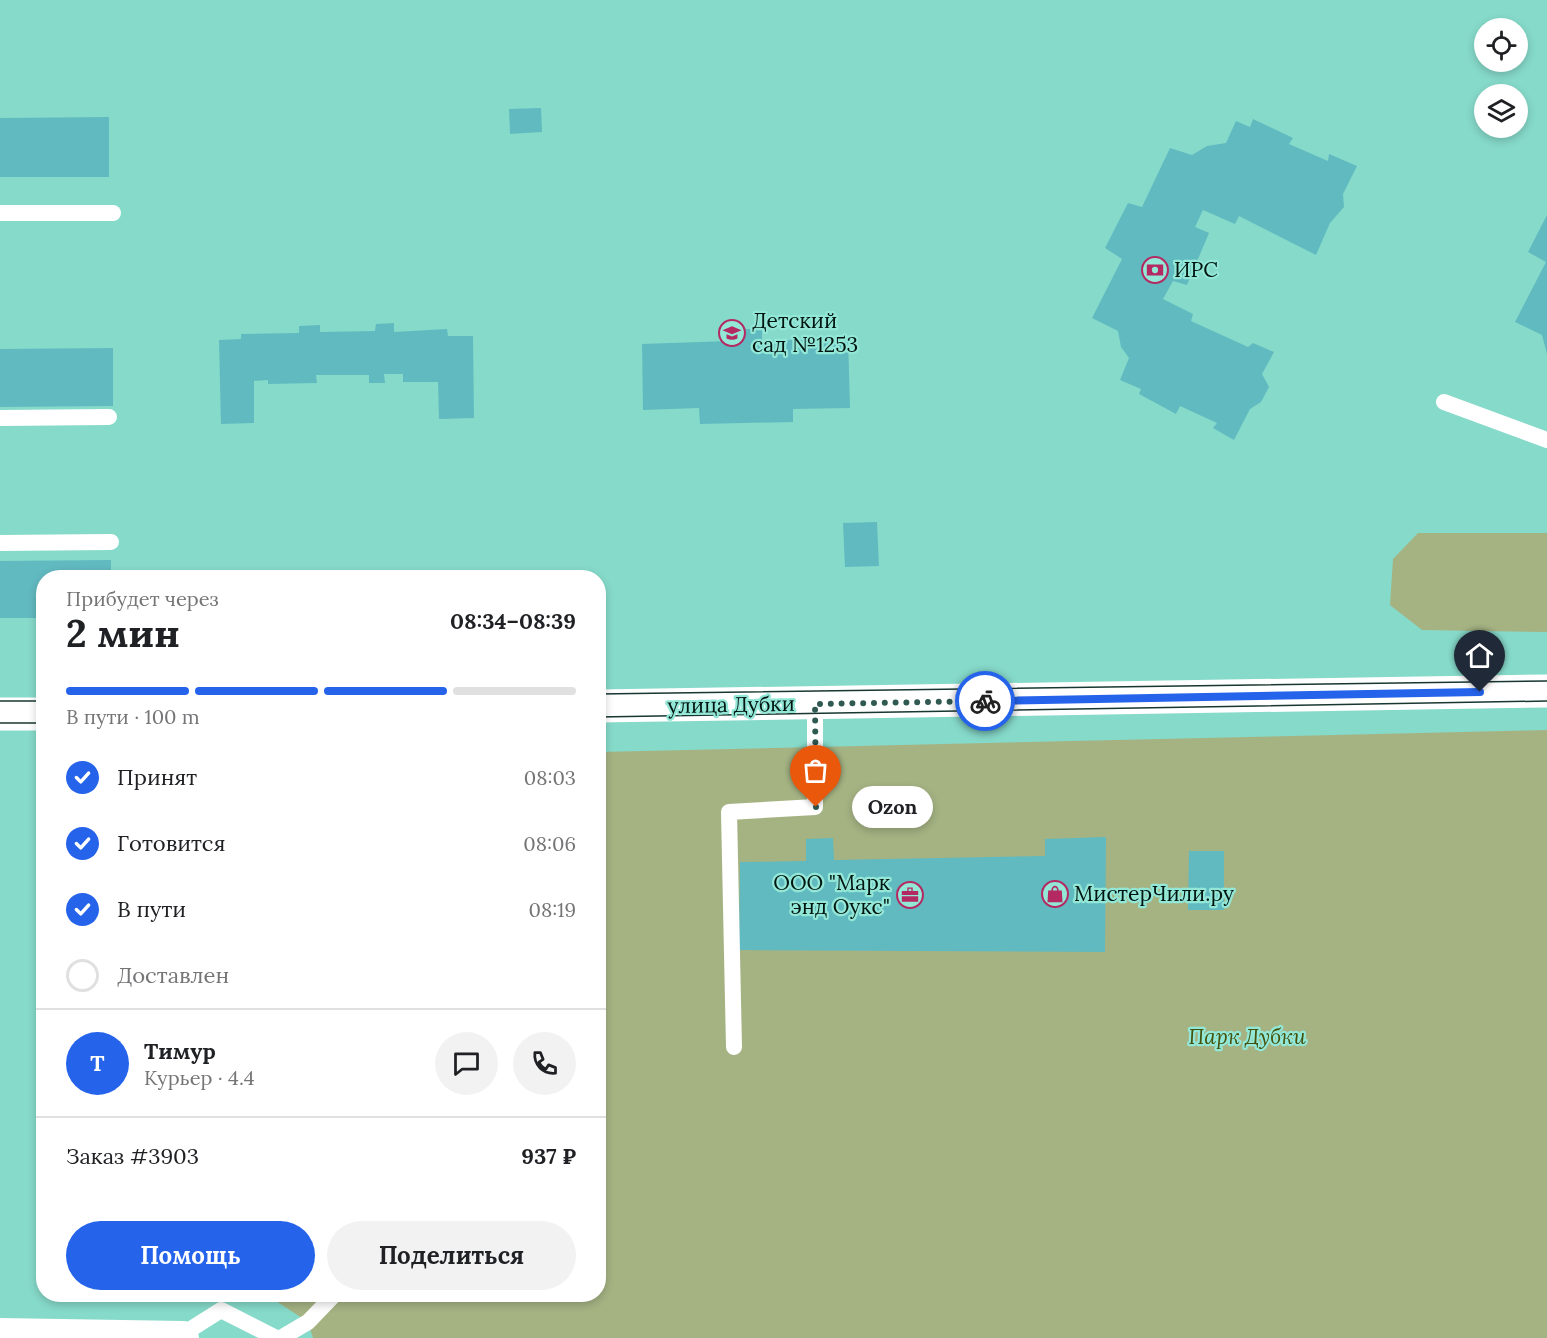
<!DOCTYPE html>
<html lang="ru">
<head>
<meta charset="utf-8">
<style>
  :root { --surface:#fff; --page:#f2f2f2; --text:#202124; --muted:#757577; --line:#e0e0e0; --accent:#2563eb }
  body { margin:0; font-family:Lora,serif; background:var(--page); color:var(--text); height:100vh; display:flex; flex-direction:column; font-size:22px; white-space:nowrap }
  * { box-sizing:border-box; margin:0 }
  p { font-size:20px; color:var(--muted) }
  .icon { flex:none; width:33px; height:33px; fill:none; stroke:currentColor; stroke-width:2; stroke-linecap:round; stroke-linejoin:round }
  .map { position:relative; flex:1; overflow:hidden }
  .side { position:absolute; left:36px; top:570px; width:570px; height:732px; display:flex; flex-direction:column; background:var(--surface); border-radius:24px; box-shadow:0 3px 9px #0003 }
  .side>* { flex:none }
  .tools { position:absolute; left:1474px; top:18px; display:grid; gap:12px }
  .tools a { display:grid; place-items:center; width:54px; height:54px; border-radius:50%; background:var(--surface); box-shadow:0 3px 9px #0003; font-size:30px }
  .pin { position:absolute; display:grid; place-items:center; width:51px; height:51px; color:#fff; margin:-62px -26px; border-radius:50% 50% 50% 0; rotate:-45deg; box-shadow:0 0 6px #0007 }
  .pin .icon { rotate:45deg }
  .courier { position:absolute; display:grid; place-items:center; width:60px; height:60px; margin:-30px; border:4px solid #2563eb; border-radius:50%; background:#fff; color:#222; box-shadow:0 2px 8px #0007 }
  .bubble { position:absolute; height:42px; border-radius:21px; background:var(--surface); box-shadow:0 3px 9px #0003; font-size:20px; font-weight:700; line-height:42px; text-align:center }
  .headline em { font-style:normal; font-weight:700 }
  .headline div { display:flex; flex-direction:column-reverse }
  .headline { display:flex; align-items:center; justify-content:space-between; height:102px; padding:0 30px }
  h1 { font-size:39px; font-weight:700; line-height:45px }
  .bar { display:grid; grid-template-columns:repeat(4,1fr); gap:9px 6px; align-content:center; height:72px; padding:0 30px }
  .bar i { height:8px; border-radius:4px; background:var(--line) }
  .bar .on { background:var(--accent) }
  .bar p { grid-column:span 4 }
  .line { display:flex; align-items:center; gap:15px; padding:0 30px; border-top:2px solid var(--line) }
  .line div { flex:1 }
  .round { display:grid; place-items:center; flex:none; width:63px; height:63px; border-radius:32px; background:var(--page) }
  ol { padding:0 30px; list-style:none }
  li { display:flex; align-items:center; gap:18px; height:66px }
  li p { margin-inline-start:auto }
  li .icon { padding:6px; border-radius:50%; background:var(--accent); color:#fff; stroke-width:4 }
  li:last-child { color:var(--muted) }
  li i { width:33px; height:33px; border:3px solid var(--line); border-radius:50% }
  .cta { display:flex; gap:12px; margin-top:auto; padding:12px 30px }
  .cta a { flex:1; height:69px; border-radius:36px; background:var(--accent); color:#fff; font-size:24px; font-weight:700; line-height:69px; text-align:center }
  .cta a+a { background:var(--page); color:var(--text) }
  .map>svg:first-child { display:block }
</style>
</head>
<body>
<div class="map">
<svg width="1547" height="1338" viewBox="0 0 1547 1338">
  <rect width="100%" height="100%" fill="#86daca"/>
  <g fill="#a5b383">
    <polygon points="1418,533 1547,533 1547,632 1422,630 1390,605 1393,559"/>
    <polygon points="1547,730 1547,1338 313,1338 308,1322 270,1297 229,1295 598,1294 599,752"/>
  </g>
  <g fill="#61bac0">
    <polygon points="541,108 542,132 510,134 509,109"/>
    <polygon points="109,117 109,177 0,177 0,118"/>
    <polygon points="1253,119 1293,138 1289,144 1328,161 1329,154 1357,166 1343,194 1344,207 1330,223 1316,255 1239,216 1235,224 1203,210 1195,227 1209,233 1187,285 1173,281 1163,299 1193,314 1191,321 1248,347 1253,343 1274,352 1262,374 1269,387 1261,402 1250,409 1234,440 1213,428 1217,423 1180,406 1176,414 1139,394 1141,389 1120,380 1129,358 1121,347 1118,331 1092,318 1122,259 1105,248 1128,203 1142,207 1170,148 1192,155 1207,146 1226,143 1236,121 1250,127"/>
    <polygon points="1547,215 1547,354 1542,335 1515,322 1546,262 1528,252"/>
    <polygon points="394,323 394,332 447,329 448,336 473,336 474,418 439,419 438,382 403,382 403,374 384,374 385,383 369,383 369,375 316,375 317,383 268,384 268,380 254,381 254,423 221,424 219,340 241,339 241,334 299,333 299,326 320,325 320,332 375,331 376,324"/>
    <polygon points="728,329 762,329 762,341 848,338 850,408 793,409 793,422 700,424 699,408 643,410 642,344 729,341"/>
    <polygon points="113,348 113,406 0,407 0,349"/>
    <polygon points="877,522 879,566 845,567 843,523"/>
    <polygon points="111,560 111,578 44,578 44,618 0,618 0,561"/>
    <polygon points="1106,837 1105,952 739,950 740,862 806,861 806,839 833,838 834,860 1045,856 1045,839"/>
    <polygon points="1189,851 1224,851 1224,910 1188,910"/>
  </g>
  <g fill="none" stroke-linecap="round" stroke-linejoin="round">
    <g stroke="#fff" stroke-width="16">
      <polyline points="0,213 113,213"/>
      <polyline points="1444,402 1547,440"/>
      <polyline points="0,418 109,417"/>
      <polyline points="0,543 111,542"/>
      <polyline points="734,1047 729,812 815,807 815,704"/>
      <polyline points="183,1334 221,1310 276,1338"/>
      <polyline points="281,1338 308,1322 335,1294"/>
    </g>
    <polyline stroke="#fff" stroke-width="26" points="0,1331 183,1334 186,1338"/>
    <g stroke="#fff" stroke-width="33">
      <polyline points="598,706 1547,691"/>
      <polyline points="0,714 44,714"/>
    </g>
    <g stroke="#183731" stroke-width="1.5">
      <polyline points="598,694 1547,681"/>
      <polyline points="0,701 44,701"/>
      <polyline points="598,717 1547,701"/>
      <polyline points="0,723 44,723"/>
    </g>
  </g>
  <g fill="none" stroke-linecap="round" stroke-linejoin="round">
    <polyline stroke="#2f5951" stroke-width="6" stroke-dasharray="0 10.8" points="816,807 815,704 985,701"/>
    <polyline stroke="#2563eb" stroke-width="8" points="985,701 1480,692"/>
  </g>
  <defs>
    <symbol id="bank-ring" viewBox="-11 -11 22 22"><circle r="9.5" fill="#93e7d7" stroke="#b42962" stroke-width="1.5"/><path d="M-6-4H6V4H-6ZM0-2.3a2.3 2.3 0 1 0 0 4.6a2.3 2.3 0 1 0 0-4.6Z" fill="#b42962"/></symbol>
    <symbol id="school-ring" viewBox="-11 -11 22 22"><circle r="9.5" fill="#93e7d7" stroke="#b42962" stroke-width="1.5"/><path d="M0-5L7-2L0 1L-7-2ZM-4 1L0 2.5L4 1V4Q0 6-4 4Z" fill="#b42962"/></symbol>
    <symbol id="shop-ring" viewBox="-11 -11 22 22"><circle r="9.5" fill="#93e7d7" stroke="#b42962" stroke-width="1.5"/><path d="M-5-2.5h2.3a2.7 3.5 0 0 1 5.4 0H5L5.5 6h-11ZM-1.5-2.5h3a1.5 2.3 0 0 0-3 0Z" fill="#b42962"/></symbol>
    <symbol id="office-ring" viewBox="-11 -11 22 22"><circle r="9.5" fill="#93e7d7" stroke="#b42962" stroke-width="1.5"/><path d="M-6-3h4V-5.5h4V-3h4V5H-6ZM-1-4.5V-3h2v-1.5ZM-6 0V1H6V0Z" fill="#b42962"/></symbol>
  </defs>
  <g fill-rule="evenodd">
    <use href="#bank-ring" x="1140" y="255" width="30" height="30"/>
    <use href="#school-ring" x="717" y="318" width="30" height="30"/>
    <use href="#shop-ring" x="1040" y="879" width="30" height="30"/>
    <use href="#office-ring" x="895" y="880" width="30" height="30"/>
  </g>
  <g text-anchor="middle" stroke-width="4.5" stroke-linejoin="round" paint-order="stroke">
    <g font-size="21" fill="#001410" stroke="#93e7d7" text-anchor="start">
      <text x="1174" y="277">ИРС</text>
      <text x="752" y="328">Детский<tspan x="752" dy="24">сад №1253</tspan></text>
      <text x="890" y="890" text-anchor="end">ООО "Марк<tspan x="890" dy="24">энд Оукс"</tspan></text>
      <text x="1074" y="901">МистерЧили.ру</text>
    </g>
    <g font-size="21" fill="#001410" stroke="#93e7d7">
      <text transform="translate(731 705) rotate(-1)" y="7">улица Дубки</text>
    </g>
    <g font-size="21" font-style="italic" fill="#43520c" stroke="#93e7d7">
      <text x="1247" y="1044">Парк Дубки</text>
    </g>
  </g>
</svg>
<div class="tools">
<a><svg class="icon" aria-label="locate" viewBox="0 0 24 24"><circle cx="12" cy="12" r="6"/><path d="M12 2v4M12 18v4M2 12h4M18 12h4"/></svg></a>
<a><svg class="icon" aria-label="layers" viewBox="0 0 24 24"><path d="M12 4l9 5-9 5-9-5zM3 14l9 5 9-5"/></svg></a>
</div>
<div class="pin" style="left:816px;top:807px;background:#ea580c"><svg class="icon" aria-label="bag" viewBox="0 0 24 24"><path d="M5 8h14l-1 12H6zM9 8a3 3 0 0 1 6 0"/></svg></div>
<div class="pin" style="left:1480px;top:692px;background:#1f2937"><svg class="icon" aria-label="home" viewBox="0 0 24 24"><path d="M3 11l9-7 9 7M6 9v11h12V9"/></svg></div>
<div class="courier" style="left:985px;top:701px"><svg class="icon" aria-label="bike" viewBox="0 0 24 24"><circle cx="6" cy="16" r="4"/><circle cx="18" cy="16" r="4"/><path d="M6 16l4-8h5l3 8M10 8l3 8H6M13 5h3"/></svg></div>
<div class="bubble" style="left:852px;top:786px;width:81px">Ozon</div>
<section class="side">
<div class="headline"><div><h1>2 мин</h1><p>Прибудет через</p></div><em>08:34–08:39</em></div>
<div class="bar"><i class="on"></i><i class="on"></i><i class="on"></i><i></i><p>В пути · 100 m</p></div>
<ol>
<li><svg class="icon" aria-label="check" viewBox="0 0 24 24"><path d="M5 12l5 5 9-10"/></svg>Принят<p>08:03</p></li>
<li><svg class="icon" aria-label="check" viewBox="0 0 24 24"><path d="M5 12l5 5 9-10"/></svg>Готовится<p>08:06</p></li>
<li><svg class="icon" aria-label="check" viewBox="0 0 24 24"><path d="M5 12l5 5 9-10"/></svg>В пути<p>08:19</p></li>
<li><i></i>Доставлен</li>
</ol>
<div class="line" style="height:108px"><b class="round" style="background:var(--accent);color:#fff">Т</b><div><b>Тимур</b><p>Курьер · 4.4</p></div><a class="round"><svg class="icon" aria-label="chat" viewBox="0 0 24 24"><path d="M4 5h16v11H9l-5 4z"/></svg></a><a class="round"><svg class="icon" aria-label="phone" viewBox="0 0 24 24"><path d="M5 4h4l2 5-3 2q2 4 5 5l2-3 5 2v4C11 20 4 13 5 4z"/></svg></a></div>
<div class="line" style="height:78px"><div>Заказ #3903</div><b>937 ₽</b></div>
<div class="cta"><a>Помощь</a><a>Поделиться</a></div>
</section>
</div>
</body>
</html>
